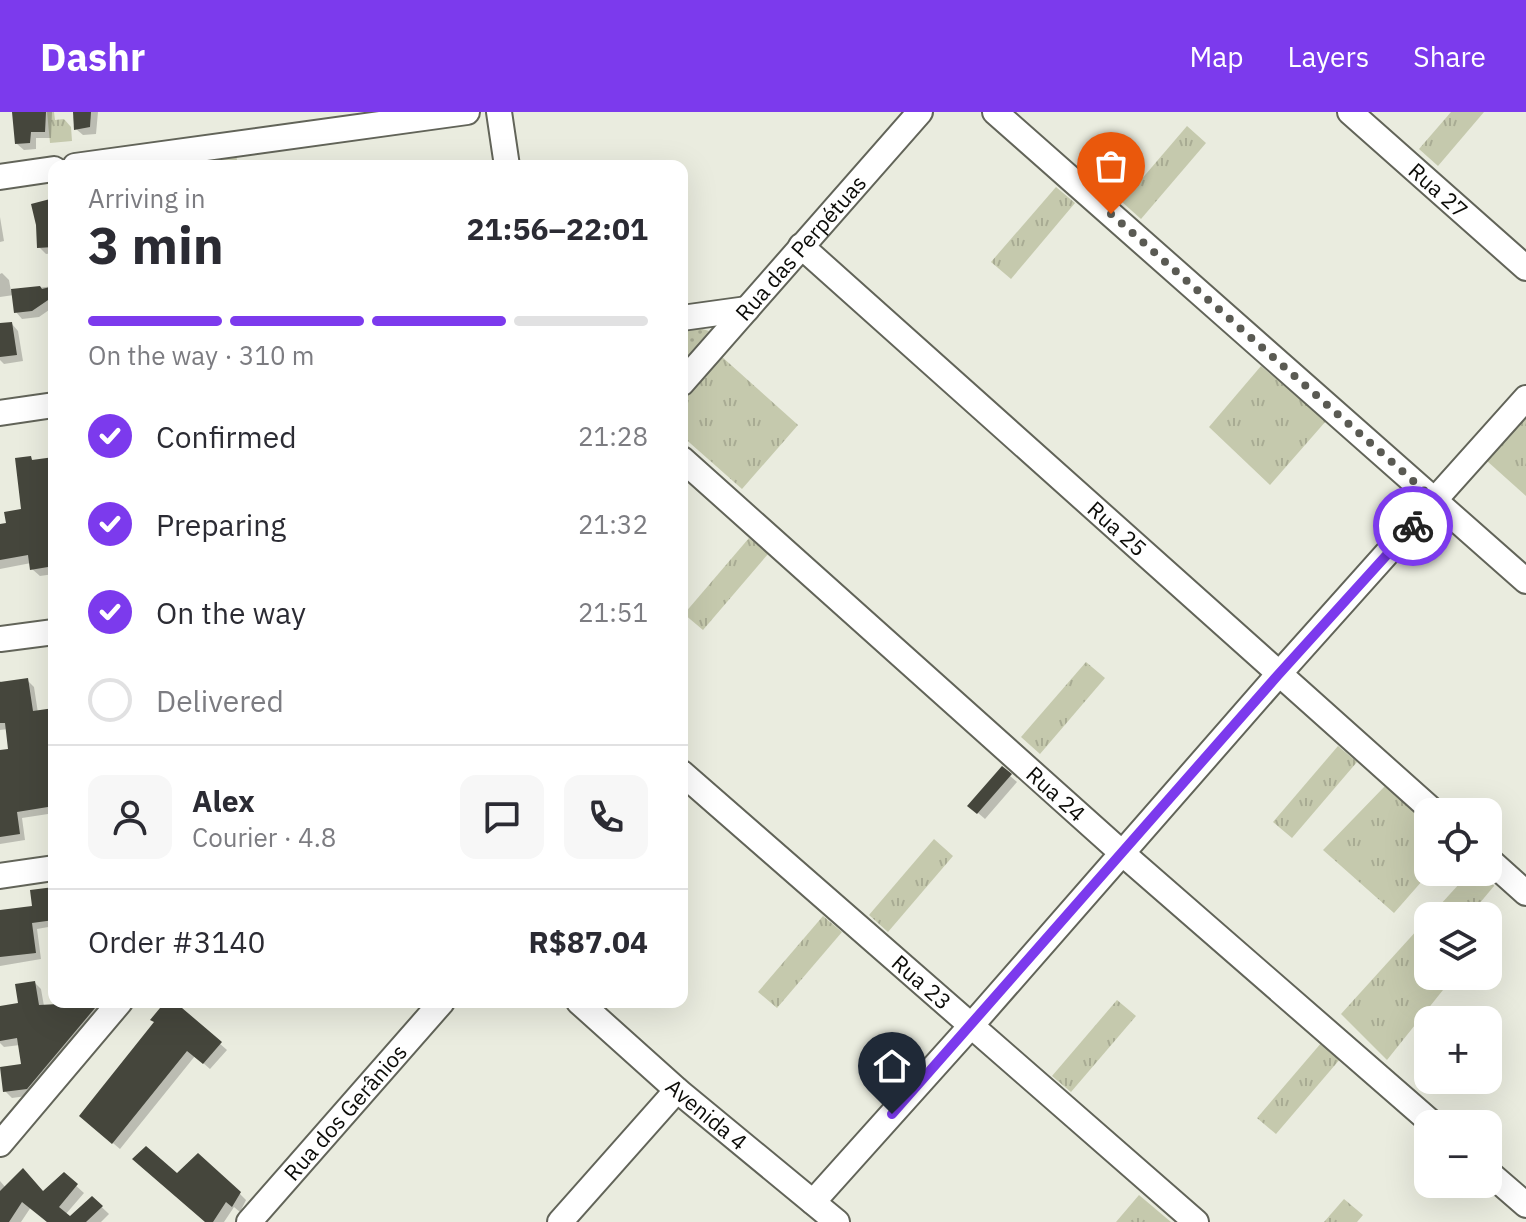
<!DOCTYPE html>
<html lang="en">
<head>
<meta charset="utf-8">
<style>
  :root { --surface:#fff; --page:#f7f7f7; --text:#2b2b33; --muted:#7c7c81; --line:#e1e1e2; --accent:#7c3aed }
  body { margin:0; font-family:"IBM Plex Sans",sans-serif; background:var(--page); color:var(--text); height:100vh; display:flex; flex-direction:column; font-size:30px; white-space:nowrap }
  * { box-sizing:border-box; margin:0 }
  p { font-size:26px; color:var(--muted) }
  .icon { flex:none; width:44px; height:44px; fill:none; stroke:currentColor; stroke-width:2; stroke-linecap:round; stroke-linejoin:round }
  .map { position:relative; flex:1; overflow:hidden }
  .panel { position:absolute; left:48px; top:48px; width:640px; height:848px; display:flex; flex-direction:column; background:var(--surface); border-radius:16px; box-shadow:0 8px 32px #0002 }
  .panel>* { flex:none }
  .buttons { position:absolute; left:1414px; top:686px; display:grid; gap:16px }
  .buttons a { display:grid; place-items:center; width:88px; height:88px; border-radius:16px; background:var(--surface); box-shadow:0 8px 32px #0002; font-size:40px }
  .pin { position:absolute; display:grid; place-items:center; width:68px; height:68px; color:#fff; margin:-82px -34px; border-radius:50% 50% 50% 0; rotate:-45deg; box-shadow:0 0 8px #0007 }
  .pin .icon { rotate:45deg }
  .courier { position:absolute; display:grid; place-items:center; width:80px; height:80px; margin:-40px; border:6px solid #7c3aed; border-radius:50%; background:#fff; color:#222; box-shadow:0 2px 10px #0007 }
  .headline em { font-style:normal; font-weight:800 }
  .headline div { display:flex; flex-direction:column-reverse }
  .headline { display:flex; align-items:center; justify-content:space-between; height:136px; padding:0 40px }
  h1 { font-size:52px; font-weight:800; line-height:60px }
  .bar { display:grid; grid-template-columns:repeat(4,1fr); gap:12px 8px; align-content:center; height:96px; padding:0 40px }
  .bar i { height:10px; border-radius:6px; background:var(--line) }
  .bar .current { background:var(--accent) }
  .bar p { grid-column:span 4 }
  .line { display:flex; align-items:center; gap:20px; padding:0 40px; border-top:2px solid var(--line) }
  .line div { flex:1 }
  .round { display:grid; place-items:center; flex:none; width:84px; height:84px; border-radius:16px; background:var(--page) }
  ol { padding:0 40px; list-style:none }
  li { display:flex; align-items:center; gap:24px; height:88px }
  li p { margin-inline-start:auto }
  li .icon { padding:8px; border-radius:50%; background:var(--accent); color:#fff; stroke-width:4 }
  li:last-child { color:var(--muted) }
  li i { width:44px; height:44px; border:4px solid var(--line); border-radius:50% }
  header { display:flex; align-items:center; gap:48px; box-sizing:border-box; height:112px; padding:0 40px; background:var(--accent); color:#fff }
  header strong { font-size:38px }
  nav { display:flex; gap:44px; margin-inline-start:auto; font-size:28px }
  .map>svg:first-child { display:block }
</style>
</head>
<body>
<header>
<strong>Dashr</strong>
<nav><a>Map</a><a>Layers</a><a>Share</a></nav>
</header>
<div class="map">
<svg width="1526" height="1110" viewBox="0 0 1526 1110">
  <defs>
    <pattern id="grass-tufts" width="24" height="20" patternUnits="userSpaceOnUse" patternTransform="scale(2)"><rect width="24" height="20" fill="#c5c9ad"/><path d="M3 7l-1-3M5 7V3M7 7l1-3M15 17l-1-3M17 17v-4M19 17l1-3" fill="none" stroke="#a8ab93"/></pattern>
    <pattern id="park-dots" width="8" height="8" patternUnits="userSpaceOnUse" patternTransform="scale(2)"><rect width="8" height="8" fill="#c5c9ad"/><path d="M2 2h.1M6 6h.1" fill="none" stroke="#a8ab93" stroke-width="1.8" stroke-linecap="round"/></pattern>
  </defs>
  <rect width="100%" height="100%" fill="#eaecdf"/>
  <g fill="url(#grass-tufts)">
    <polygon points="47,0 54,0 55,8 64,7 71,15 72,29 50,31"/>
    <polygon points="1451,0 1484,0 1438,54 1419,37"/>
    <polygon points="1187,14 1206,31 1141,107 1122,90"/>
    <polygon points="236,42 238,54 179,54 179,51"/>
    <polygon points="1056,75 1075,91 1011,167 991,150"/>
    <polygon points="721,244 798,313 742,377 682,324 682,288"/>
    <polygon points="1261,254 1326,309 1270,373 1209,315"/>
    <polygon points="1526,304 1526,384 1487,349"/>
    <polygon points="749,426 768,442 703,518 684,502"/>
    <polygon points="1086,550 1105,566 1040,642 1021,625"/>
    <polygon points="1338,634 1357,650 1292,726 1273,710"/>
    <polygon points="1386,673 1428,714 1428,760 1430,760 1394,801 1323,738"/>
    <polygon points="934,727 953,744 888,820 869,803"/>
    <polygon points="1470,760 1481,760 1494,774 1469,804 1430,804"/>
    <polygon points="823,804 842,820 777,896 758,880"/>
    <polygon points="1428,806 1428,864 1446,864 1451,868 1387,948 1341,902"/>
    <polygon points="1117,888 1136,904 1071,980 1052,964"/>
    <polygon points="1322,930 1341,946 1276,1022 1257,1006"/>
    <polygon points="1139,1083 1171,1110 1116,1110"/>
    <polygon points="1344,1087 1363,1103 1357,1110 1324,1110"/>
  </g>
  <polygon fill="url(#park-dots)" points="693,214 709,219 682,251 682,215"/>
  <g fill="#0003">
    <polygon points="14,0 52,0 51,26 36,26 36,37 24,38 17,32"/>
    <polygon points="75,0 98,0 96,22 83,23 76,17"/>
    <polygon points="54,88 54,141 46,142 39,135"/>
    <polygon points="0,105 4,129 0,130"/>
    <polygon points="2,161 9,168 11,179 54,174 54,217 49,198 39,205 22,207 16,200 14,183 0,185 0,162"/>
    <polygon points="12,212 18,219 23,249 4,252 0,248 0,213"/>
    <polygon points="30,346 34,349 54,347 54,462 40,464 32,457 31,451 0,457 0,414 8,412 23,399"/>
    <polygon points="27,568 34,575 38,601 54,598 54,727 48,702 22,706 25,728 0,732 0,685 17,682 8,617 0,618 0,569 3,572"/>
    <polygon points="1002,657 1017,670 985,707 970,694"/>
    <polygon points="54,777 54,814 37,817 41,847 0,854 0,800 34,795"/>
    <polygon points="35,871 41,877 44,894 70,890 109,890 34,983 12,986 5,979 24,954 20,933 4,935 0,931 0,896 21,893"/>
    <polygon points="168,890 172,890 227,938 210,957 195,944 120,1037 88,1010"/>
    <polygon points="64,1063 84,1081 65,1103 69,1107 92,1086 109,1102 101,1110 47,1110 31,1095 21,1110 0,1110 0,1069 6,1076 43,1081"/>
    <polygon points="178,1064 240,1082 246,1088 240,1100 234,1095 224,1110 206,1110"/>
  </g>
  <g fill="#45463c">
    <polygon points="12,0 46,0 45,20 31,20 30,31 15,32"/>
    <polygon points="73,0 91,0 90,15 74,18"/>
    <polygon points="54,86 54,135 37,136 36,113 31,92"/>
    <polygon points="40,174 42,177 54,174 54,184 32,199 14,201 11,177"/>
    <polygon points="12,210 17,243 0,245 0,211"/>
    <polygon points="31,344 32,348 54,345 54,454 30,458 28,443 0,448 0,412 6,411 4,400 21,397 15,346"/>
    <polygon points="28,566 33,599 54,596 54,694 17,700 20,722 0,725 0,638 8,637 5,611 0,611 0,570"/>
    <polygon points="1002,654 1012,662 977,702 967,694"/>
    <polygon points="54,775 54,808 32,811 36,841 0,845 0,798 32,794 30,778"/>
    <polygon points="35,869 39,893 100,890 27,977 3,980 0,955 21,952 17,926 0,929 0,894 18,891 15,872"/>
    <polygon points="165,890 175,890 222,930 203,952 187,939 112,1032 79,1004 154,910 150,908"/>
    <polygon points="146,1034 177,1061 198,1041 241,1080 232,1095 226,1090 213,1110 205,1110 132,1047"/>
    <polygon points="23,1056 43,1079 64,1060 78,1072 59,1095 70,1104 92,1084 103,1094 86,1110 47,1110 22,1090 9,1110 0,1110 0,1079"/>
  </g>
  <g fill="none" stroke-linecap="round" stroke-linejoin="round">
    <defs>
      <g id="minor">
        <polyline points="499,0 507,54"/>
        <polyline points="995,0 1526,469"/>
        <path id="s1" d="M1350 0 1526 156"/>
        <polyline points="75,54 467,0"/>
        <polyline points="0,65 54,57"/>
        <path id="s2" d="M801 134 1434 700"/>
        <polyline points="682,206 747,197"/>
        <path id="s3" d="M682 271 920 0"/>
        <polyline points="0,301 54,293"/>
        <path id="s4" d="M682 347 1122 741 1433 1012"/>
        <polyline points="0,527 54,520"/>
        <path id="s5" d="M682 661 1196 1110"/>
        <polyline points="1488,747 1526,781"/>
        <polyline points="0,764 54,756"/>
        <path id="s6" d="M579 890 677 978 837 1110"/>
        <polyline points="0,1032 120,890"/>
        <polyline points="1488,1060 1526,1093"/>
        <polyline points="813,1090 970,915 1278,563 1526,286"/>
        <path id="s7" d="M249 1110 442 890"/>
        <polyline points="560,1110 677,978"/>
      </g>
    </defs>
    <use href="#minor" stroke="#626459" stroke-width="28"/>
    <use href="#minor" stroke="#fff" stroke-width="24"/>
  </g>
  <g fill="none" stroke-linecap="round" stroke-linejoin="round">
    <polyline stroke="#5a5a53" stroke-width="8" stroke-dasharray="0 14.4" points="1111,102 1436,389 1413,414"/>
    <polyline stroke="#7c3aed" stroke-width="10" points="892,1002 1278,563 1413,414"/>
  </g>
  <g text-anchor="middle" stroke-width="8" stroke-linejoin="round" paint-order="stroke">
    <g font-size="22" fill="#0c0c08" stroke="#eaecdf">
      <text dy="8" stroke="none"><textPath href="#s1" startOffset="118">Rua 27</textPath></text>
      <text dy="8" stroke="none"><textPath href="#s3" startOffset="180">Rua das Perpétuas</textPath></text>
      <text dy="8" stroke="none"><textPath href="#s2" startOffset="424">Rua 25</textPath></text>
      <text dy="8" stroke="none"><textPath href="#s4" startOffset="502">Rua 24</textPath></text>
      <text dy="8" stroke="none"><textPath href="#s5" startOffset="318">Rua 23</textPath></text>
      <text dy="8" stroke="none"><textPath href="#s7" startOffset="146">Rua dos Gerânios</textPath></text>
      <text dy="8" stroke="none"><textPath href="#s6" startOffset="170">Avenida 4</textPath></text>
    </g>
  </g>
</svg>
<div class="buttons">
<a><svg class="icon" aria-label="locate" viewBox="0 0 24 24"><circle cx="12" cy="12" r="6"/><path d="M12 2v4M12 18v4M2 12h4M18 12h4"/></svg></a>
<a><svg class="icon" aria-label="layers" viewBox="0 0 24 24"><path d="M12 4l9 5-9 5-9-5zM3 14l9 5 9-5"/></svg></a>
<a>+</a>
<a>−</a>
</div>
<div class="pin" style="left:1111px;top:102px;background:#ea580c"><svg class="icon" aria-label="bag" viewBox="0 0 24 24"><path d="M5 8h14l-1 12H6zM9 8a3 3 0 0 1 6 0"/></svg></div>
<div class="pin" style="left:892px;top:1002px;background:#1f2937"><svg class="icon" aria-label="home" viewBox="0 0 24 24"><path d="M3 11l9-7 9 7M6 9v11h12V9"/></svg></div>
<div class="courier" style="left:1413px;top:414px"><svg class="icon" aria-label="bike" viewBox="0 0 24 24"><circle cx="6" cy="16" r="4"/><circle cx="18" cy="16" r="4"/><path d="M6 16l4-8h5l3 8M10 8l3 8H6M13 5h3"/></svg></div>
<section class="panel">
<div class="headline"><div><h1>3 min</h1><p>Arriving in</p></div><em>21:56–22:01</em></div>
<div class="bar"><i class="current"></i><i class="current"></i><i class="current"></i><i></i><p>On the way · 310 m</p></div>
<ol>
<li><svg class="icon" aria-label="check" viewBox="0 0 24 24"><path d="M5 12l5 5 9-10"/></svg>Confirmed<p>21:28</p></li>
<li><svg class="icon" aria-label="check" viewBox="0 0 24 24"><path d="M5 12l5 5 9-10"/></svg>Preparing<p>21:32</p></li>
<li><svg class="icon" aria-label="check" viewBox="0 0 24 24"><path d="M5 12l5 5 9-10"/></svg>On the way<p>21:51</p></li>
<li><i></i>Delivered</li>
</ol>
<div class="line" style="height:144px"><a class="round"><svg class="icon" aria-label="person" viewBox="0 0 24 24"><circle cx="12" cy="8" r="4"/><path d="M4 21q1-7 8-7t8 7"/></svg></a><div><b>Alex</b><p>Courier · 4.8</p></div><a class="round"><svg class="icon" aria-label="chat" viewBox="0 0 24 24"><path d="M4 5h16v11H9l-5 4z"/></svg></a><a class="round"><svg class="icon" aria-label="phone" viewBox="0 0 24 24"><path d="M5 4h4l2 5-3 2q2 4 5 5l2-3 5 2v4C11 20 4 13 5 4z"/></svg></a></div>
<div class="line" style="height:104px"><div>Order #3140</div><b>R$87.04</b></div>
</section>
</div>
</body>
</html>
